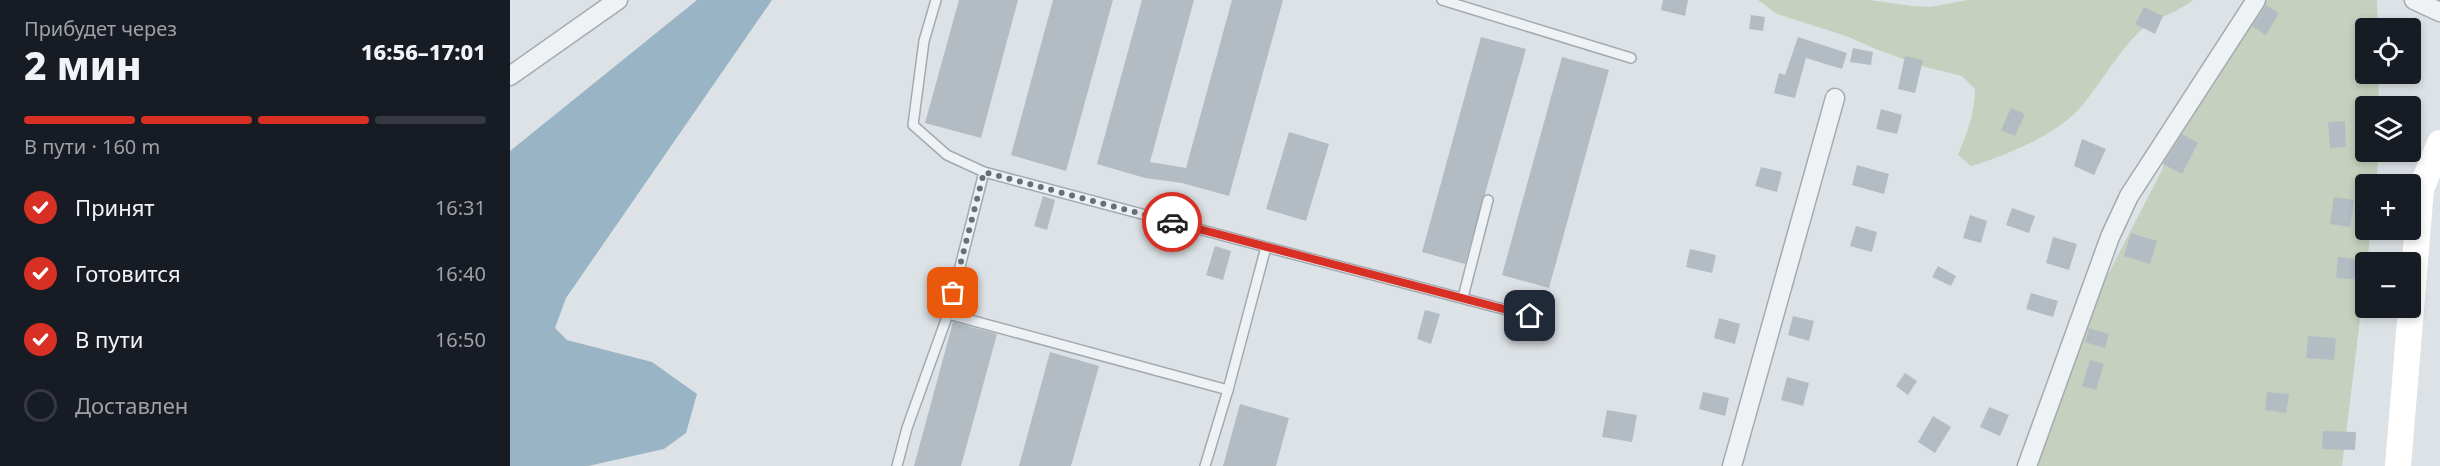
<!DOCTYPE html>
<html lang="ru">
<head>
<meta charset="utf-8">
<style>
  :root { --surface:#171b24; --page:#20242c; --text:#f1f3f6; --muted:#9ea1a6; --line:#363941; --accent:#d93025 }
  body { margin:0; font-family:"Noto Sans",sans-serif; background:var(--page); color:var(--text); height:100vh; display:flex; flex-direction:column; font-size:22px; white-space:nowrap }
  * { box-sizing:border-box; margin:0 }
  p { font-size:20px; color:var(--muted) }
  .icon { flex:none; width:33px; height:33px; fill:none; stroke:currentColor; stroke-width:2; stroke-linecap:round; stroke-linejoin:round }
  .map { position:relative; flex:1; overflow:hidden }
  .drawer { display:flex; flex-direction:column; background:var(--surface); width:510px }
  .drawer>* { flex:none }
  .buttons { position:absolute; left:1845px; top:18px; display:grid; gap:12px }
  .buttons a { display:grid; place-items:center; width:66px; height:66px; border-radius:6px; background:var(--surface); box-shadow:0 3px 9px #0003; font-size:30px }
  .pin { position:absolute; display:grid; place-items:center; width:51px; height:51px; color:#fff; margin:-26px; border-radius:12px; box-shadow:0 3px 9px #0006 }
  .courier { position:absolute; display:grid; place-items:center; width:60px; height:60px; margin:-30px; border:4px solid #d93025; border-radius:50%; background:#fff; color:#222; box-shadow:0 2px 8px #0007 }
  .headline em { font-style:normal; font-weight:800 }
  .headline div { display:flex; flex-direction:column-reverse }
  .headline { display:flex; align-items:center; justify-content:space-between; height:102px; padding:0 24px }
  h1 { font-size:39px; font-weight:800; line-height:45px }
  .bar { display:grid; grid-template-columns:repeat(4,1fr); gap:9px 6px; align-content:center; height:72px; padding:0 24px }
  .bar i { height:8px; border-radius:4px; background:var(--line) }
  .bar .selected { background:var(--accent) }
  .bar p { grid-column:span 4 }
  ol { padding:0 24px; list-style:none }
  li { display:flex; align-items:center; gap:18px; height:66px }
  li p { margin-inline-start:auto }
  li .icon { padding:6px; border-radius:50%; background:var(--accent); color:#fff; stroke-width:4 }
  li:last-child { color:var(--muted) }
  li i { width:33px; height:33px; border:3px solid var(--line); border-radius:50% }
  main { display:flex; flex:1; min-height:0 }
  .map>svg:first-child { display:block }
</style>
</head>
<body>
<main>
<section class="drawer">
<div class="headline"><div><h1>2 мин</h1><p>Прибудет через</p></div><em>16:56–17:01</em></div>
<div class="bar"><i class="selected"></i><i class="selected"></i><i class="selected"></i><i></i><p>В пути · 160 m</p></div>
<ol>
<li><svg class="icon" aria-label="check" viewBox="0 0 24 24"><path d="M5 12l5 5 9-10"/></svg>Принят<p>16:31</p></li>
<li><svg class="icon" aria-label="check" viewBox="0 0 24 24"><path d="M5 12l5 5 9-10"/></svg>Готовится<p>16:40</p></li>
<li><svg class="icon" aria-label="check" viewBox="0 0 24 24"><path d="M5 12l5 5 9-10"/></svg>В пути<p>16:50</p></li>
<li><i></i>Доставлен</li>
</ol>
</section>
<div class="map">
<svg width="1930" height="466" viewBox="0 0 1930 466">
  <rect width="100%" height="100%" fill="#dde2e6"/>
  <g fill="#c5d0be">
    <path d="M1248 0H1359L1402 6 1420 7 1458 0H1683C1666 14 1644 17 1628 33 1606 55 1590 85 1569 109 1546 135 1494 156 1461 166L1448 155C1457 133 1465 113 1465 89L1452 76 1416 67 1368 50 1339 37 1267 14Z"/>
    <polygon points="1747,0 1867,0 1868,28 1856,28 1856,74 1868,74 1869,106 1856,106 1856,152 1869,152 1866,184 1856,184 1856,230 1861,230 1832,466 1515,466 1578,313 1652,170 1660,134"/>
  </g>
  <polygon fill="#99b5c5" points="187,0 262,0 56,298 45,328 57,340 142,362 187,394 176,433 154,449 78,466 0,466 0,151"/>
  <g fill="#b4bcc3">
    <polygon points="449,0 508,0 471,138 415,123"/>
    <polygon points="543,0 603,0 556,171 501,155"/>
    <polygon points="632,0 684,0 640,162 676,168 722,0 773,0 719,196 672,183 635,178 587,164"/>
    <polygon points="1153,0 1178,0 1175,16 1151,10"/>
    <polygon points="1756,5 1769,13 1756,35 1742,26"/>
    <polygon points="1634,7 1653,16 1645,34 1625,24"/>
    <polygon points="1241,15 1255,17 1253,31 1239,29"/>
    <polygon points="971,37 1016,49 955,264 912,252"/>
    <polygon points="1288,37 1337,53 1332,69 1296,58 1285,98 1264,93 1269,73 1275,75"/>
    <polygon points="1343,48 1363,52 1361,65 1340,62"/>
    <polygon points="1395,56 1413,60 1405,93 1388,89"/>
    <polygon points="1052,57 1099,70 1039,288 992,275"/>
    <polygon points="1501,108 1515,114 1505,136 1491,130"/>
    <polygon points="1371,109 1392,115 1387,134 1366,129"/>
    <polygon points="1835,121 1836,147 1820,148 1818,122"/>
    <polygon points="779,132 819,144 796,221 756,209"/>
    <polygon points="1672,134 1688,143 1672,174 1653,164"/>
    <polygon points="1572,139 1596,149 1584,175 1564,166"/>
    <polygon points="1347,165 1379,174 1374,194 1342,185"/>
    <polygon points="1251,167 1272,172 1267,192 1245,186"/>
    <polygon points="533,196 545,200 537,230 524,226"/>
    <polygon points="1824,197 1844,200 1840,227 1820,224"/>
    <polygon points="1502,208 1525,216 1519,233 1496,225"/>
    <polygon points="1460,215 1477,221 1471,243 1453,238"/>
    <polygon points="1346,226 1367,232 1362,252 1340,246"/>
    <polygon points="1621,233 1647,241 1640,264 1614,256"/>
    <polygon points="1543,237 1567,244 1559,270 1536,263"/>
    <polygon points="705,246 721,251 713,280 696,275"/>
    <polygon points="1180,249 1206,255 1202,273 1176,267"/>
    <polygon points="1828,257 1856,260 1854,280 1826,278"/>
    <polygon points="1428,266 1446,276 1441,286 1422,277"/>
    <polygon points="1521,293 1548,301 1543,317 1516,309"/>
    <polygon points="915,310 930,314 921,344 907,339"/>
    <polygon points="1283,316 1304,321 1299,341 1278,335"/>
    <polygon points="1209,318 1230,324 1225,344 1204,338"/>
    <polygon points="443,322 487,334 451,466 404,466"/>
    <polygon points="1579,328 1599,334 1595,348 1575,342"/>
    <polygon points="1798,336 1826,338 1824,360 1796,358"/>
    <polygon points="540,352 589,366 561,466 509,466"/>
    <polygon points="1580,360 1594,364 1586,390 1572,386"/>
    <polygon points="1395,373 1407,381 1398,395 1386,386"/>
    <polygon points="1277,377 1299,383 1293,406 1271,400"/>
    <polygon points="1193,392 1219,398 1215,416 1189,409"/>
    <polygon points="1757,392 1779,394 1776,413 1755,410"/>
    <polygon points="730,404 779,418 766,466 713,466"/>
    <polygon points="1479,407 1499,415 1490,436 1470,427"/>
    <polygon points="1097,410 1127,415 1122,442 1092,437"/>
    <polygon points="1423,416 1441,427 1425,453 1408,442"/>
    <polygon points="1813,431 1846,432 1845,450 1812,449"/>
  </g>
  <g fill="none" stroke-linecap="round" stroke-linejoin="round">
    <defs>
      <g id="lane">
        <polyline points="426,0 414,41 403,125 437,155 474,172"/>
        <polyline points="932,0 1121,58"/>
        <polyline points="756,247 1020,316"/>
        <polyline points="953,297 978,200"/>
        <polyline points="438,314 718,390 695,466"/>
        <polyline points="387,466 397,428 438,314 474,172 756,247 718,390"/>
      </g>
      <g id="street">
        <polyline points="1904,0 1930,12"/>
        <polyline points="0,76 108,0"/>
        <polyline points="1222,466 1325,98"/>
        <polyline points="1517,466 1600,237 1619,196 1746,0"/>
      </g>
    </defs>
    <use href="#lane" stroke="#a3aab0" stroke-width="12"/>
    <use href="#street" stroke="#a3aab0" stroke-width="21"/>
    <use href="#lane" stroke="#eff2f5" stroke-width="9"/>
    <use href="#street" stroke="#eff2f5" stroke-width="18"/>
    <polyline stroke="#fff" stroke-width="26" points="1888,466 1911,189 1930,143"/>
  </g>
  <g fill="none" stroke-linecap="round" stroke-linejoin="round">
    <polyline stroke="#677078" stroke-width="6" stroke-dasharray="0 10.8" points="443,293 474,172 662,222"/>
    <polyline stroke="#d93025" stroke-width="8" points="662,222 1020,316"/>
  </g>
</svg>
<div class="buttons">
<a><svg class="icon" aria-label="locate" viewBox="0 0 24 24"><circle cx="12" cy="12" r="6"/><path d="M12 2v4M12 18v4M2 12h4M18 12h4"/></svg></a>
<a><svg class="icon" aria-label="layers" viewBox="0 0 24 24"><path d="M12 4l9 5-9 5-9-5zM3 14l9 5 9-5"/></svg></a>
<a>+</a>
<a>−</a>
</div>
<div class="pin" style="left:443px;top:293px;background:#ea580c"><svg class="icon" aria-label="bag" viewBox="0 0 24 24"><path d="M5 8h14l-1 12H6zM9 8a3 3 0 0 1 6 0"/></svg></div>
<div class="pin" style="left:1020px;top:316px;background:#1f2937"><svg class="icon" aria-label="home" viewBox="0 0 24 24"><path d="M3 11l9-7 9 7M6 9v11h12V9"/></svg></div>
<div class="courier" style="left:662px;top:222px"><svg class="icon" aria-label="car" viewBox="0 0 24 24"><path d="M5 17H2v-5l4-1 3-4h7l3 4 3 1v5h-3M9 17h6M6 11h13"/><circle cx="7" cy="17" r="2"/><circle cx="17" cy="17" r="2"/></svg></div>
</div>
</main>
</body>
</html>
